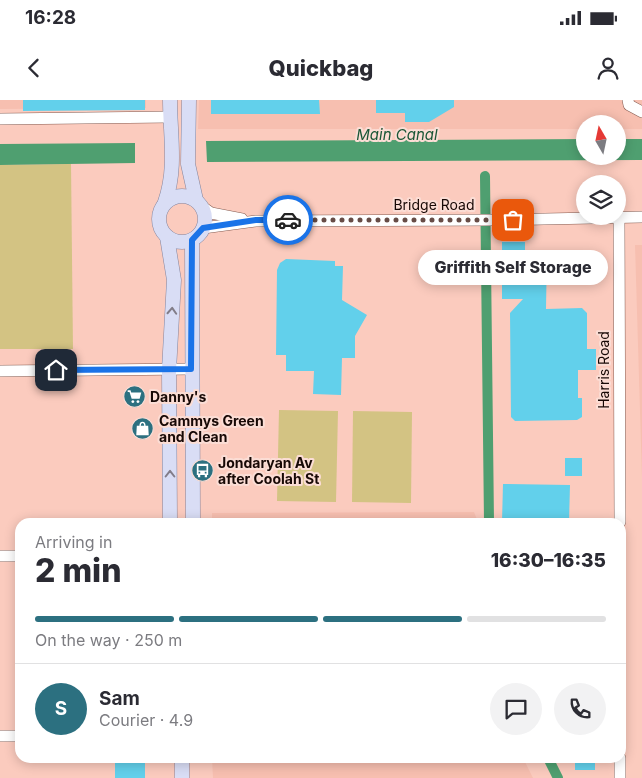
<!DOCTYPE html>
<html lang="en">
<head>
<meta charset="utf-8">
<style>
  :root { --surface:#fff; --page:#f2f2f3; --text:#2b2b33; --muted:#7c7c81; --line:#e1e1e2; --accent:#2c7080 }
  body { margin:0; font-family:Inter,sans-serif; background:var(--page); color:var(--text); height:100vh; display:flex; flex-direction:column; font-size:19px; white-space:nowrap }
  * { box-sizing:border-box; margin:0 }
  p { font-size:16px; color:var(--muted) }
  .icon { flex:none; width:28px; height:28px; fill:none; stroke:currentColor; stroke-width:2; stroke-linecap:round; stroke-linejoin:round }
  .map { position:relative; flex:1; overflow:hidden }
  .details { position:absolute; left:15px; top:418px; width:611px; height:245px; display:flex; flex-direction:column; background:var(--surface); border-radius:15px; box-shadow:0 2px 12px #0003 }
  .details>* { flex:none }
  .needle { width:32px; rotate:351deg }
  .fabs { position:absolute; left:576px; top:15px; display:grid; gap:10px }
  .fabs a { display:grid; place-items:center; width:50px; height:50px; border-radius:50%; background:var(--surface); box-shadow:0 2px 12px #0003; font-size:25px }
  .pin { position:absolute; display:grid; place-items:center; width:42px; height:42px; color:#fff; margin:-21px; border-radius:10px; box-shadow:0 2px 8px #0006 }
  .courier { position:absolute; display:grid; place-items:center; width:50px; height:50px; margin:-25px; border:4px solid #1a73e8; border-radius:50%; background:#fff; color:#222; box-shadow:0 1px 6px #0007 }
  .bubble { position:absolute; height:35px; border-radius:18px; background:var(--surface); box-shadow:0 2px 12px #0003; font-size:16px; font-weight:800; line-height:35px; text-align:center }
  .overview em { font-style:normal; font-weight:800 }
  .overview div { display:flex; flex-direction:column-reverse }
  .overview { display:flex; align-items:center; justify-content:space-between; height:85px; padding:0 20px }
  h1 { font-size:32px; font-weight:800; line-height:38px }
  .bar { display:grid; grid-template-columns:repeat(4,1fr); gap:8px 5px; align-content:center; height:60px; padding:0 20px }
  .bar i { height:6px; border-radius:4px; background:var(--line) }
  .bar .active { background:var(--accent) }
  .bar p { grid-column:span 4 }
  .line { display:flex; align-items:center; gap:12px; padding:0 20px; border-top:1px solid var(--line) }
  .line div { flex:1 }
  .round { display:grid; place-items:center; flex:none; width:52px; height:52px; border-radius:26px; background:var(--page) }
  .status { display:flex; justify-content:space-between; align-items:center; height:35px; padding:0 25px; background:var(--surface); direction:ltr }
  .status svg { height:14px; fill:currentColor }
  header { display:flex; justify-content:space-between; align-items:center; height:65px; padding:0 20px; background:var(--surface); font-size:22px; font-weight:800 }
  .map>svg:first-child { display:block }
</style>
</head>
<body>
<div class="status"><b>16:28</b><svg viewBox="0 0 49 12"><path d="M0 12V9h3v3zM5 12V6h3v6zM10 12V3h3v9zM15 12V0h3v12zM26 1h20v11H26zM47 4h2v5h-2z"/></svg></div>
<header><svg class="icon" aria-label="back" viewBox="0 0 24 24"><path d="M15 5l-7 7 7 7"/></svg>Quickbag<svg class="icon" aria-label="person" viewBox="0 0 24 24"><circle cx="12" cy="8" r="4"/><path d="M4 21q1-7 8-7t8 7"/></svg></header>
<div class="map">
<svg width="642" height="678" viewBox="0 0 642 678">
  <rect width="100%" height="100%" fill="#fbcbbe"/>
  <g fill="#f7bfb0">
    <polygon points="0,0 146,0 146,8 0,9"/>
    <polygon points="199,0 642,0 642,29 618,29 618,24 585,24 585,29 198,29"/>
    <polygon points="635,145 642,145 642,377"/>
    <polygon points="474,412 478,422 212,422 212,413"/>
    <polygon points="212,658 523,658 533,678 213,678"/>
  </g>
  <g fill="#d3c383">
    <polygon points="71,64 73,249 0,249 0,65"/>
    <polygon points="279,310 338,311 336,402 277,401"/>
    <polygon points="353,311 412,312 411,403 352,402"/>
  </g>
  <g fill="#4f9f70">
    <polygon points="585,39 585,56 618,56 618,39 642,39 642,60 207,62 206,41"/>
    <polygon points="135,43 135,63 0,65 0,44"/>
  </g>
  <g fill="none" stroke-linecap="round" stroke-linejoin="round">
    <g stroke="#4f9f70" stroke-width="10">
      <polyline points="485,76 489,422"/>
      <polyline points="548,658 558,678"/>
    </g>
  </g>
  <g fill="#62d0eb">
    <polygon points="23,0 145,0 145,10 23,11"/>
    <polygon points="211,0 319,0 320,14 211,14"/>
    <polygon points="376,0 454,0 454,7 429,22 405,22 405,13 376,13"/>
    <polygon points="502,142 525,142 525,150 547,151 546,209 582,208 587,213 587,249 596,249 596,270 578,270 578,298 582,298 582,317 577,320 515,321 511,317 510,213 523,199 502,199"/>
    <polygon points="286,159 335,161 335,166 343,166 342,200 367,215 355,236 355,258 342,258 341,295 313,294 314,271 286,271 286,255 276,255 277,170 280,163"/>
    <rect x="565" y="358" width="17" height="18"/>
    <polygon points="503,384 570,385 569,422 502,422"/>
    <rect x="115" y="658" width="30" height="20"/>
    <rect x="575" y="658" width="20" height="12"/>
  </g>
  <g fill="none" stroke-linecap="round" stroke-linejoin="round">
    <defs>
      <g id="minor">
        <polyline points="628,0 629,5 642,12"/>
        <polyline points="0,19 170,17"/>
        <polyline points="201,106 211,113 242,119"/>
        <polyline points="619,117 620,422"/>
        <polyline points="203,128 256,121 496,120 642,117"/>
        <polyline points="0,271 191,269"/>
        <polyline points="0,456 20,456"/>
        <polyline points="0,636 20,636"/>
        <polyline points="620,678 620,658"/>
      </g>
      <g id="major">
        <polyline points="189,0 188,64 196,100"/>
        <circle cx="182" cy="119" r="23"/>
        <path d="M165 102C177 68 170 35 170 0"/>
        <polyline points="167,137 174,180 169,270 170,422"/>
        <polyline points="192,140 193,422"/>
        <polyline points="182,658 182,678"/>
      </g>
    </defs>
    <use href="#minor" stroke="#855b50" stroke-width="12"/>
    <use href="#major" stroke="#84849d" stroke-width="15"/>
    <use href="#minor" stroke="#fff" stroke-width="11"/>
    <use href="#major" stroke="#d9ddf5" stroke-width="14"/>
  </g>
  <defs><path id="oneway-chevron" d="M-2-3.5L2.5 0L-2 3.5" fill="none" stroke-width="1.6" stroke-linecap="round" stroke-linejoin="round" transform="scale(1.25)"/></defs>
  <g stroke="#827d89">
    <use href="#oneway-chevron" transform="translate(172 211) rotate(-87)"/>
    <use href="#oneway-chevron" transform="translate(170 374) rotate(-90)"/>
  </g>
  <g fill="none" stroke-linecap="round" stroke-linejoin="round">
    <polyline stroke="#674c46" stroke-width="5" stroke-dasharray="0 9" points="288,120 513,120"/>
    <polyline stroke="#1a73e8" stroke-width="6" points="56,270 191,269 192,140 203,128 256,120 288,120"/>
  </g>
  <defs>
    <symbol id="supermarket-disc" viewBox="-11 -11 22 22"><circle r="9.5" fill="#2c7080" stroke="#fbddd5"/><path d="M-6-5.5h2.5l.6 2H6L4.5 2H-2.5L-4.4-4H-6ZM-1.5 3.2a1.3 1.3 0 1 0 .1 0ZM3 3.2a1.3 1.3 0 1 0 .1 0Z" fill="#fff"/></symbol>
    <symbol id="shop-disc" viewBox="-11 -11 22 22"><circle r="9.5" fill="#2c7080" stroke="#fbddd5"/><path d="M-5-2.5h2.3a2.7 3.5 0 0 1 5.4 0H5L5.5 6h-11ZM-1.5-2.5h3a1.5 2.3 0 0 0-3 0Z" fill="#fff"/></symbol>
    <symbol id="bus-disc" viewBox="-11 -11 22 22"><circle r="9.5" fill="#2c7080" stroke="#fbddd5"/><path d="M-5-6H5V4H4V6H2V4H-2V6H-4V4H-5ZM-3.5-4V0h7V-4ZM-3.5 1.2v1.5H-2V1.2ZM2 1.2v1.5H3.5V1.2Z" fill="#fff"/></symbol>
  </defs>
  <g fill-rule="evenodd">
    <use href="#supermarket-disc" x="122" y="284" width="25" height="25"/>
    <use href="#shop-disc" x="130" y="316" width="25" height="25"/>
    <use href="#bus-disc" x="190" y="358" width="25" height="25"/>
  </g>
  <g text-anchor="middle" stroke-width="4" stroke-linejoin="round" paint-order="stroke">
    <g font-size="14" fill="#170805" stroke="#fbddd5">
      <text x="434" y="110">Bridge Road</text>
      <text transform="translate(604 270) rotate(-90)" y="5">Harris Road</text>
    </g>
    <g font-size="14" font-weight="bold" fill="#170805" stroke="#fbddd5" text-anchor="start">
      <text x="150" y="302">Danny's</text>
      <text x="159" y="326">Cammys Green<tspan x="159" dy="16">and Clean</tspan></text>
      <text x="218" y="368">Jondaryan Av<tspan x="218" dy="16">after Coolah St</tspan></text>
    </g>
    <g font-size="15" font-style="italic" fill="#1a5636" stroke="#fbddd5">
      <text x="397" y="40">Main Canal</text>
    </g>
  </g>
</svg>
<div class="fabs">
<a><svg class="needle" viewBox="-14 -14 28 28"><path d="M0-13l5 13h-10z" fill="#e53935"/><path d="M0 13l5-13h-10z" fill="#7c7c81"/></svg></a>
<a><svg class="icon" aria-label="layers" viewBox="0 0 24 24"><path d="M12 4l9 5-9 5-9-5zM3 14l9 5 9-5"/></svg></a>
</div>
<div class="pin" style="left:513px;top:120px;background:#ea580c"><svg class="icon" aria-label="bag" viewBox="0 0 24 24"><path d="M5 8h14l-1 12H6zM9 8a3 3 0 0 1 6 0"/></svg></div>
<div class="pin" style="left:56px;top:270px;background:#1f2937"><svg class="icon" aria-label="home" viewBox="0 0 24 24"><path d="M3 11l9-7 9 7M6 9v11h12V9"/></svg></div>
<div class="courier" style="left:288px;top:120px"><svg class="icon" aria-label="car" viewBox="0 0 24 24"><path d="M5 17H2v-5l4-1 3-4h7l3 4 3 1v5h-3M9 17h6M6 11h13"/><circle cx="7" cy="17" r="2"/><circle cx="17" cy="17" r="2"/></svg></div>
<div class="bubble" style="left:418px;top:150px;width:190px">Griffith Self Storage</div>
<section class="details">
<div class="overview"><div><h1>2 min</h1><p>Arriving in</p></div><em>16:30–16:35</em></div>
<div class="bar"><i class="active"></i><i class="active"></i><i class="active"></i><i></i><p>On the way · 250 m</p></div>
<div class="line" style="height:90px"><b class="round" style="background:var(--accent);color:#fff">S</b><div><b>Sam</b><p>Courier · 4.9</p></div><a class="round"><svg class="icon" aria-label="chat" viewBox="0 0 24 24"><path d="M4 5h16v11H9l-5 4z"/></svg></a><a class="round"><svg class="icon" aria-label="phone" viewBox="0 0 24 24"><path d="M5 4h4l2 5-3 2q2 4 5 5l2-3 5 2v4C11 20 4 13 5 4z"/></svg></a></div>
</section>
</div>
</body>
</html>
